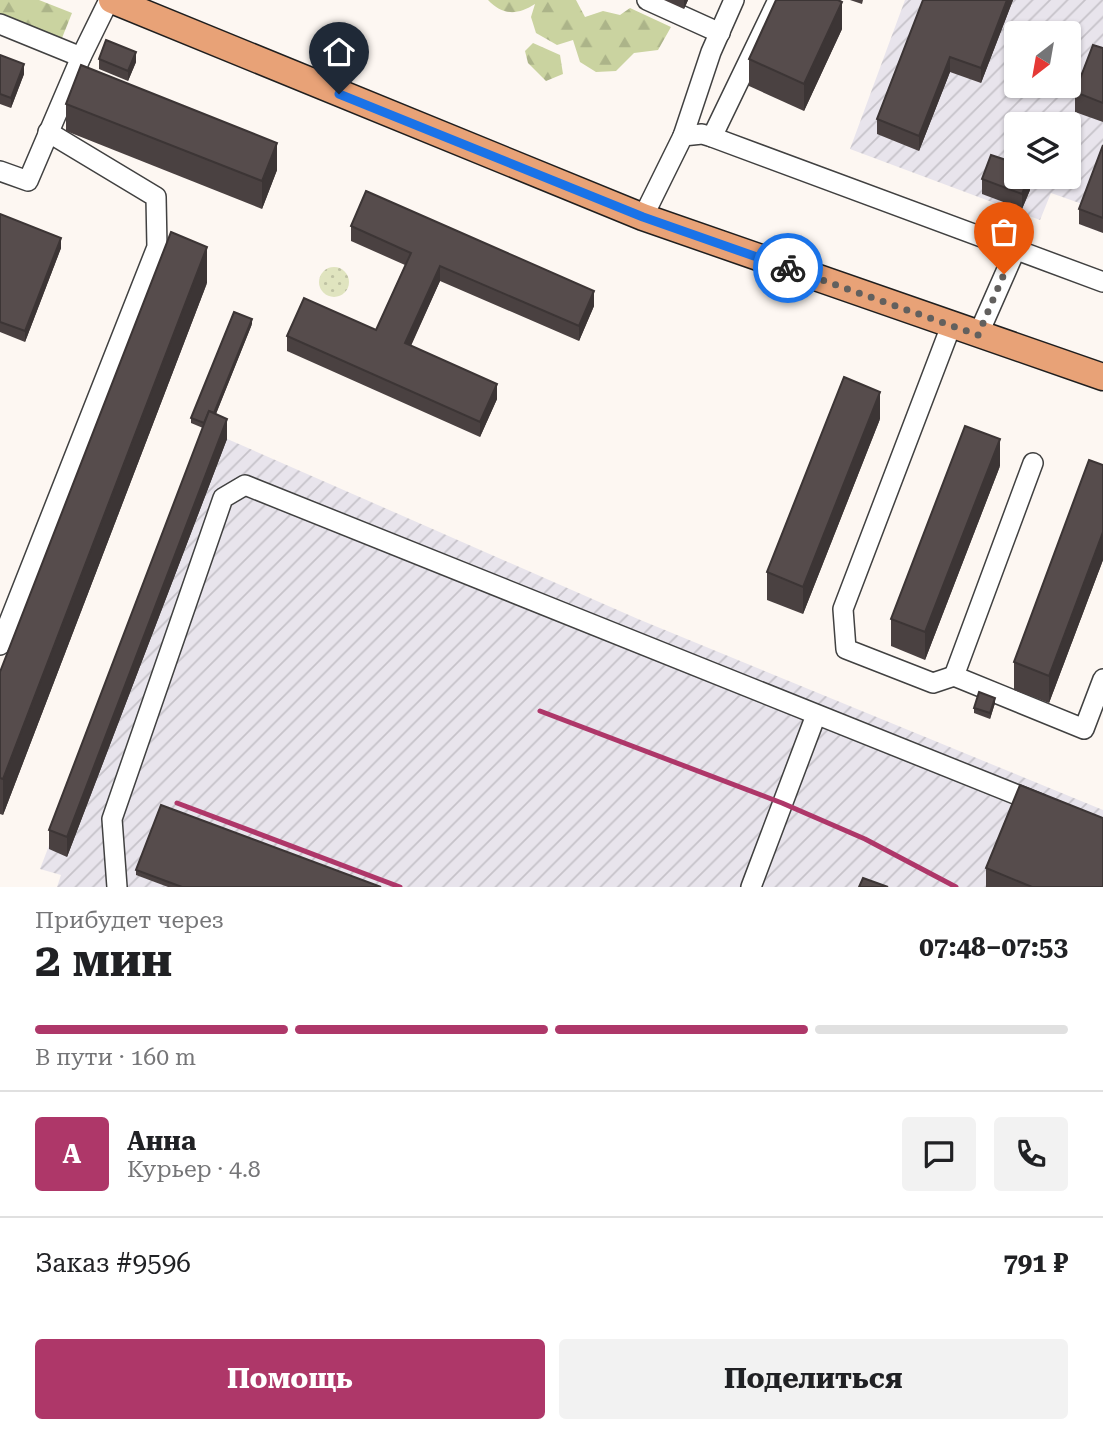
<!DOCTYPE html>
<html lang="ru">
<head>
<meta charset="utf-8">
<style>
  :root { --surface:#fff; --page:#f2f2f2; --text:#202124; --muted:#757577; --line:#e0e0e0; --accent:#ae3769 }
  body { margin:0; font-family:"Roboto Serif",serif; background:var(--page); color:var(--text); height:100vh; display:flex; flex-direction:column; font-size:26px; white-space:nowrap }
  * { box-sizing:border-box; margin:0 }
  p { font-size:23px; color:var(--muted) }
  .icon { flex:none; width:38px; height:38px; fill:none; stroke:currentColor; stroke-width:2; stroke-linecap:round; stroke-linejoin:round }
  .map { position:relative; height:887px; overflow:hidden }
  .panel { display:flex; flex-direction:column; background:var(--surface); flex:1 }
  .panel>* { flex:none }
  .needle { width:46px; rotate:211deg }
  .fabs { position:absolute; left:1004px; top:21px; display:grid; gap:14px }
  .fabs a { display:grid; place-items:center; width:77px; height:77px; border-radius:7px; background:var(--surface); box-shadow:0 2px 5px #0004; font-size:35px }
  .pin { position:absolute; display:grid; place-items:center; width:60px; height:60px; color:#fff; margin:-72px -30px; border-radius:50% 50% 50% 0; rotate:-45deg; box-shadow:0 0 7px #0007 }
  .pin .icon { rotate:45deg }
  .courier { position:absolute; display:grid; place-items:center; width:70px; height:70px; margin:-35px; border:5px solid #1a73e8; border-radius:50%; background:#fff; color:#222; box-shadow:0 2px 9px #0007 }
  .summary em { font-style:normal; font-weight:700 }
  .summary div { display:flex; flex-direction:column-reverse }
  .summary { display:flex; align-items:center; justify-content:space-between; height:119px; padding:0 35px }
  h1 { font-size:46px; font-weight:700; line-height:52px }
  .bar { display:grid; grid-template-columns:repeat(4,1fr); gap:10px 7px; align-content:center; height:84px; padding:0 35px }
  .bar i { height:9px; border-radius:5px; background:var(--line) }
  .bar .on { background:var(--accent) }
  .bar p { grid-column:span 4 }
  .line { display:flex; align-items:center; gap:18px; padding:0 35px; border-top:2px solid var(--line) }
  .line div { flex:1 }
  .round { display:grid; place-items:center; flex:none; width:74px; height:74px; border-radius:7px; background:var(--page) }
  .button { display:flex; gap:14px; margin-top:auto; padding:14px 35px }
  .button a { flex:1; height:80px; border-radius:7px; background:var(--accent); color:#fff; font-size:28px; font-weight:700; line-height:80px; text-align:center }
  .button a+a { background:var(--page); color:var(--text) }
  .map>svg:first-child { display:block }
</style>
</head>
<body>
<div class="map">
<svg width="1103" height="887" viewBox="0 0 1103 887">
  <defs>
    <pattern id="industrial-furrows" width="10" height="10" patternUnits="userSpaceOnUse" patternTransform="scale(1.75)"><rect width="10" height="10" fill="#e8e4ec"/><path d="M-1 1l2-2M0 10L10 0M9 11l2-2" fill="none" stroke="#c6c2c9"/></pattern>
    <pattern id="green-dots" width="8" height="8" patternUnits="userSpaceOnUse" patternTransform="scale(1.75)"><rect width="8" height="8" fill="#e0e4bf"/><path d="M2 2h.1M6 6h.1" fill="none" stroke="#bfc2a3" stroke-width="1.8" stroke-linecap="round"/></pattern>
    <pattern id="forest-firs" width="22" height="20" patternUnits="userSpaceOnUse" patternTransform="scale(1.75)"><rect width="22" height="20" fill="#cad3a0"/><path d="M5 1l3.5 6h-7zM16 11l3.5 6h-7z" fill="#acb489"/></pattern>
  </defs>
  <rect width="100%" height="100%" fill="#fdf7f2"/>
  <g fill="url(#industrial-furrows)" fill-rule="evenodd">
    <path d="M905 0H1103V233L1079 224 1085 205 1051 193 1040 220 850 149ZM1017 33H1069V86H1017ZM1017 124H1069V177H1017Z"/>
    <polygon points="209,431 638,619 1103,810 1103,887 57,887 61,875 40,869"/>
  </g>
  <circle fill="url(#green-dots)" cx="334" cy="282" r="15"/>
  <g fill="url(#forest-firs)">
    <polygon points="0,0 39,0 72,13 62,38 0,14"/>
    <path d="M488 0H576L585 17 603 11 620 15 630 8 671 27 658 50 634 53 616 71 596 72 580 62 573 40 557 45 536 33 531 17 535 4C518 15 503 16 488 0Z"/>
    <polygon points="533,43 560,55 563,74 546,81 528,63 525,51"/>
  </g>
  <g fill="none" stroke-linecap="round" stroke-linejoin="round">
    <defs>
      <g id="minor">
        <polyline points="647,0 720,33"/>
        <polyline points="0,24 81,57"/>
        <polyline points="683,136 711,52 734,0"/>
        <polyline points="712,137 1103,282"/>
        <polyline points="0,171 28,181 81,57 109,0"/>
        <polyline points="643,217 683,136 702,134 712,137 778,0"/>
        <polyline points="951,326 843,609 846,649 933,683 954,676 1084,729 1103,679"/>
        <polyline points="978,335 1015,251"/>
        <polyline points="0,645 157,247 156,197 48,132"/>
        <polyline points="954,676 1033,463"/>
        <polyline points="117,887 112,819 223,498 245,485 1040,804"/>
        <polyline points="751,887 816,715"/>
      </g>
      <polyline id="major" points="112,0 643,217 1103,377"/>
    </defs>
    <use href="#minor" stroke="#414141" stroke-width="22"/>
    <use href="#major" stroke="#1f1f1f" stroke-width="29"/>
    <use href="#minor" stroke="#fff" stroke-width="19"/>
    <use href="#major" stroke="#e8a277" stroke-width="26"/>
    <g stroke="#ae3769" stroke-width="5">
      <polyline points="540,711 782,803 865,839 956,887"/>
      <polyline points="177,803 400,887"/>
    </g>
  </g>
  <g fill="#4a4141">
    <polygon points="664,0 688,0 684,9"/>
    <polygon points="850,0 863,0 862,4"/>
    <polygon points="923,0 1013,0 981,83 950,72 919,151 877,134 877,119"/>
    <polygon points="842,29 804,111 749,86 749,59"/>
    <polygon points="1103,48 1103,122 1075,112 1075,92"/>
    <polygon points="0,55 24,74 11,108 0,104"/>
    <polygon points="99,59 136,62 128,81 99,69"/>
    <polygon points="66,104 277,170 262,209 66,131"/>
    <polygon points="1103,145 1103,233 1079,224 1079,209"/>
    <polygon points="1015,169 1030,177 1030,190 1022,209 982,194 982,179"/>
    <polygon points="0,214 61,248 25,342 0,332"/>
    <polygon points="351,226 594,306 579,341 440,281 411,346 497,399 480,437 287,351 287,336 376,330 405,265 351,241"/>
    <polygon points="207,283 3,815 0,814 0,672"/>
    <polygon points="252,324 216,414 227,439 67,857 49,849 49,830 203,428 191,423 191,418"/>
    <polygon points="880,419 803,614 767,600 767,572"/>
    <polygon points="1103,465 1103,560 1049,703 1014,690 1014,662"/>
    <polygon points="1000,466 925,660 891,646 891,619"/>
    <polygon points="995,703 990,719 974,713 974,708"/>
    <polygon points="986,868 1103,887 986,887"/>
    <polygon points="136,870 381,887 168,887 136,875"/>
  </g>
  <g fill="#3c3535">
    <polygon points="684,0 688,0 684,9"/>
    <polygon points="1007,0 1013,0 981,83 981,68"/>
    <polygon points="842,2 842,29 804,111 804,84"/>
    <polygon points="136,52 136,62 128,81 128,71"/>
    <polygon points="950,57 950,72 919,151 919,136"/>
    <polygon points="24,64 24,74 11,108 11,98"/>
    <polygon points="277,143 277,170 262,209 262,181"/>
    <polygon points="1029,177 1030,190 1022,209 1022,194"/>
    <polygon points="61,238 61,248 25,342 25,331"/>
    <polygon points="207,247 207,283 3,815 3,779"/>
    <polygon points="440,266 440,281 405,358 405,343"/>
    <polygon points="594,291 594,306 579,341 579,326"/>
    <polygon points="252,319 252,324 209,431 209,425"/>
    <polygon points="497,384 497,399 480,437 480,422"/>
    <polygon points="880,392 880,419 803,614 803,587"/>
    <polygon points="227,419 227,439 67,857 67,837"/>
    <polygon points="1000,439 1000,466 925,660 925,632"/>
    <polygon points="1103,532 1103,560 1049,703 1049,676"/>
    <polygon points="995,698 995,703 990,719 990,713"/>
  </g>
  <g fill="#564c4c" stroke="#3c3535" stroke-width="2">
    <polygon points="776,0 838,0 842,2 804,84 749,59"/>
    <polygon points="923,0 1007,0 981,68 950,57 919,136 877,119"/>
    <polygon points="106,40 136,52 128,71 99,59"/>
    <polygon points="1093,45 1103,48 1103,103 1075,92"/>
    <polygon points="0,55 24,64 11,98 0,94"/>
    <polygon points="81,65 277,143 262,181 66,104"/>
    <polygon points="1103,145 1103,218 1079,209"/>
    <polygon points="991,155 1015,163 1013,169 1017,170 1017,177 1029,177 1022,194 982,179"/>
    <polygon points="366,191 594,291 579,326 440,266 405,343 497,384 480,422 287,336 304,298 376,330 411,253 351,226"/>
    <polygon points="0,214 61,238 25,331 0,322"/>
    <polygon points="171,232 207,247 3,779 0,778 0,672"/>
    <polygon points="234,312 252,319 214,413 209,411 204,423 191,418"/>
    <polygon points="844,377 880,392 803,587 767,572"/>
    <polygon points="209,411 227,419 67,837 49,830"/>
    <polygon points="965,426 1000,439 925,632 891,619"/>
    <polygon points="1089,460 1103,465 1103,532 1049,676 1014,662"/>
    <polygon points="979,692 995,698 990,713 974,708"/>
    <polygon points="1020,785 1103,818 1103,887 1032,887 986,868"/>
    <polygon points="161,805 381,887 182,887 136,870"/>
    <polygon points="863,878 888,887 859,887"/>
  </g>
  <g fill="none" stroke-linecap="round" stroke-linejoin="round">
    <polyline stroke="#62605e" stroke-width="7" stroke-dasharray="0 12.6" points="788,268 978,335 1004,274"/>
    <polyline stroke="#1a73e8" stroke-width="9" points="339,94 643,217 788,268"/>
  </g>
</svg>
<div class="fabs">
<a><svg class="needle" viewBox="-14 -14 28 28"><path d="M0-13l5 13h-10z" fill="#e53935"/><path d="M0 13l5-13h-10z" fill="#757577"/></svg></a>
<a><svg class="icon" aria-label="layers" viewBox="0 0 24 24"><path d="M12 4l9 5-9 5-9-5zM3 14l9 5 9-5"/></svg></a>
</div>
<div class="pin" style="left:1004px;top:274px;background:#ea580c"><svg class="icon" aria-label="bag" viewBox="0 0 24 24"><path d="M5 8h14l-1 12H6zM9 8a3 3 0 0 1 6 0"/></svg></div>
<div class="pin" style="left:339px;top:94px;background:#1f2937"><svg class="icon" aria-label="home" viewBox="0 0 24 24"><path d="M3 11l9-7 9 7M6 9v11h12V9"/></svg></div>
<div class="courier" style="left:788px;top:268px"><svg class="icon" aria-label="bike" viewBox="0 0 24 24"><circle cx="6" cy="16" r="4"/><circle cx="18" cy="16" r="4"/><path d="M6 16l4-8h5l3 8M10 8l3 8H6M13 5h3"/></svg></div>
</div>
<section class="panel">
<div class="summary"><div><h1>2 мин</h1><p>Прибудет через</p></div><em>07:48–07:53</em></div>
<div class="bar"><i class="on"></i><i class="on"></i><i class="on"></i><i></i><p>В пути · 160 m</p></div>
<div class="line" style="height:126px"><b class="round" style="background:var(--accent);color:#fff">А</b><div><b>Анна</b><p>Курьер · 4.8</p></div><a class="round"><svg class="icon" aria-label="chat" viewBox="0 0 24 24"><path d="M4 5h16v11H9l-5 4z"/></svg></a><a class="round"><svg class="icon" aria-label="phone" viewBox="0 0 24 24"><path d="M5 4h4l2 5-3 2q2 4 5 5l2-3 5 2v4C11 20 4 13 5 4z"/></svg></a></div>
<div class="line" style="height:91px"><div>Заказ #9596</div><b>791 ₽</b></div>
<div class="button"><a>Помощь</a><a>Поделиться</a></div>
</section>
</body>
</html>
